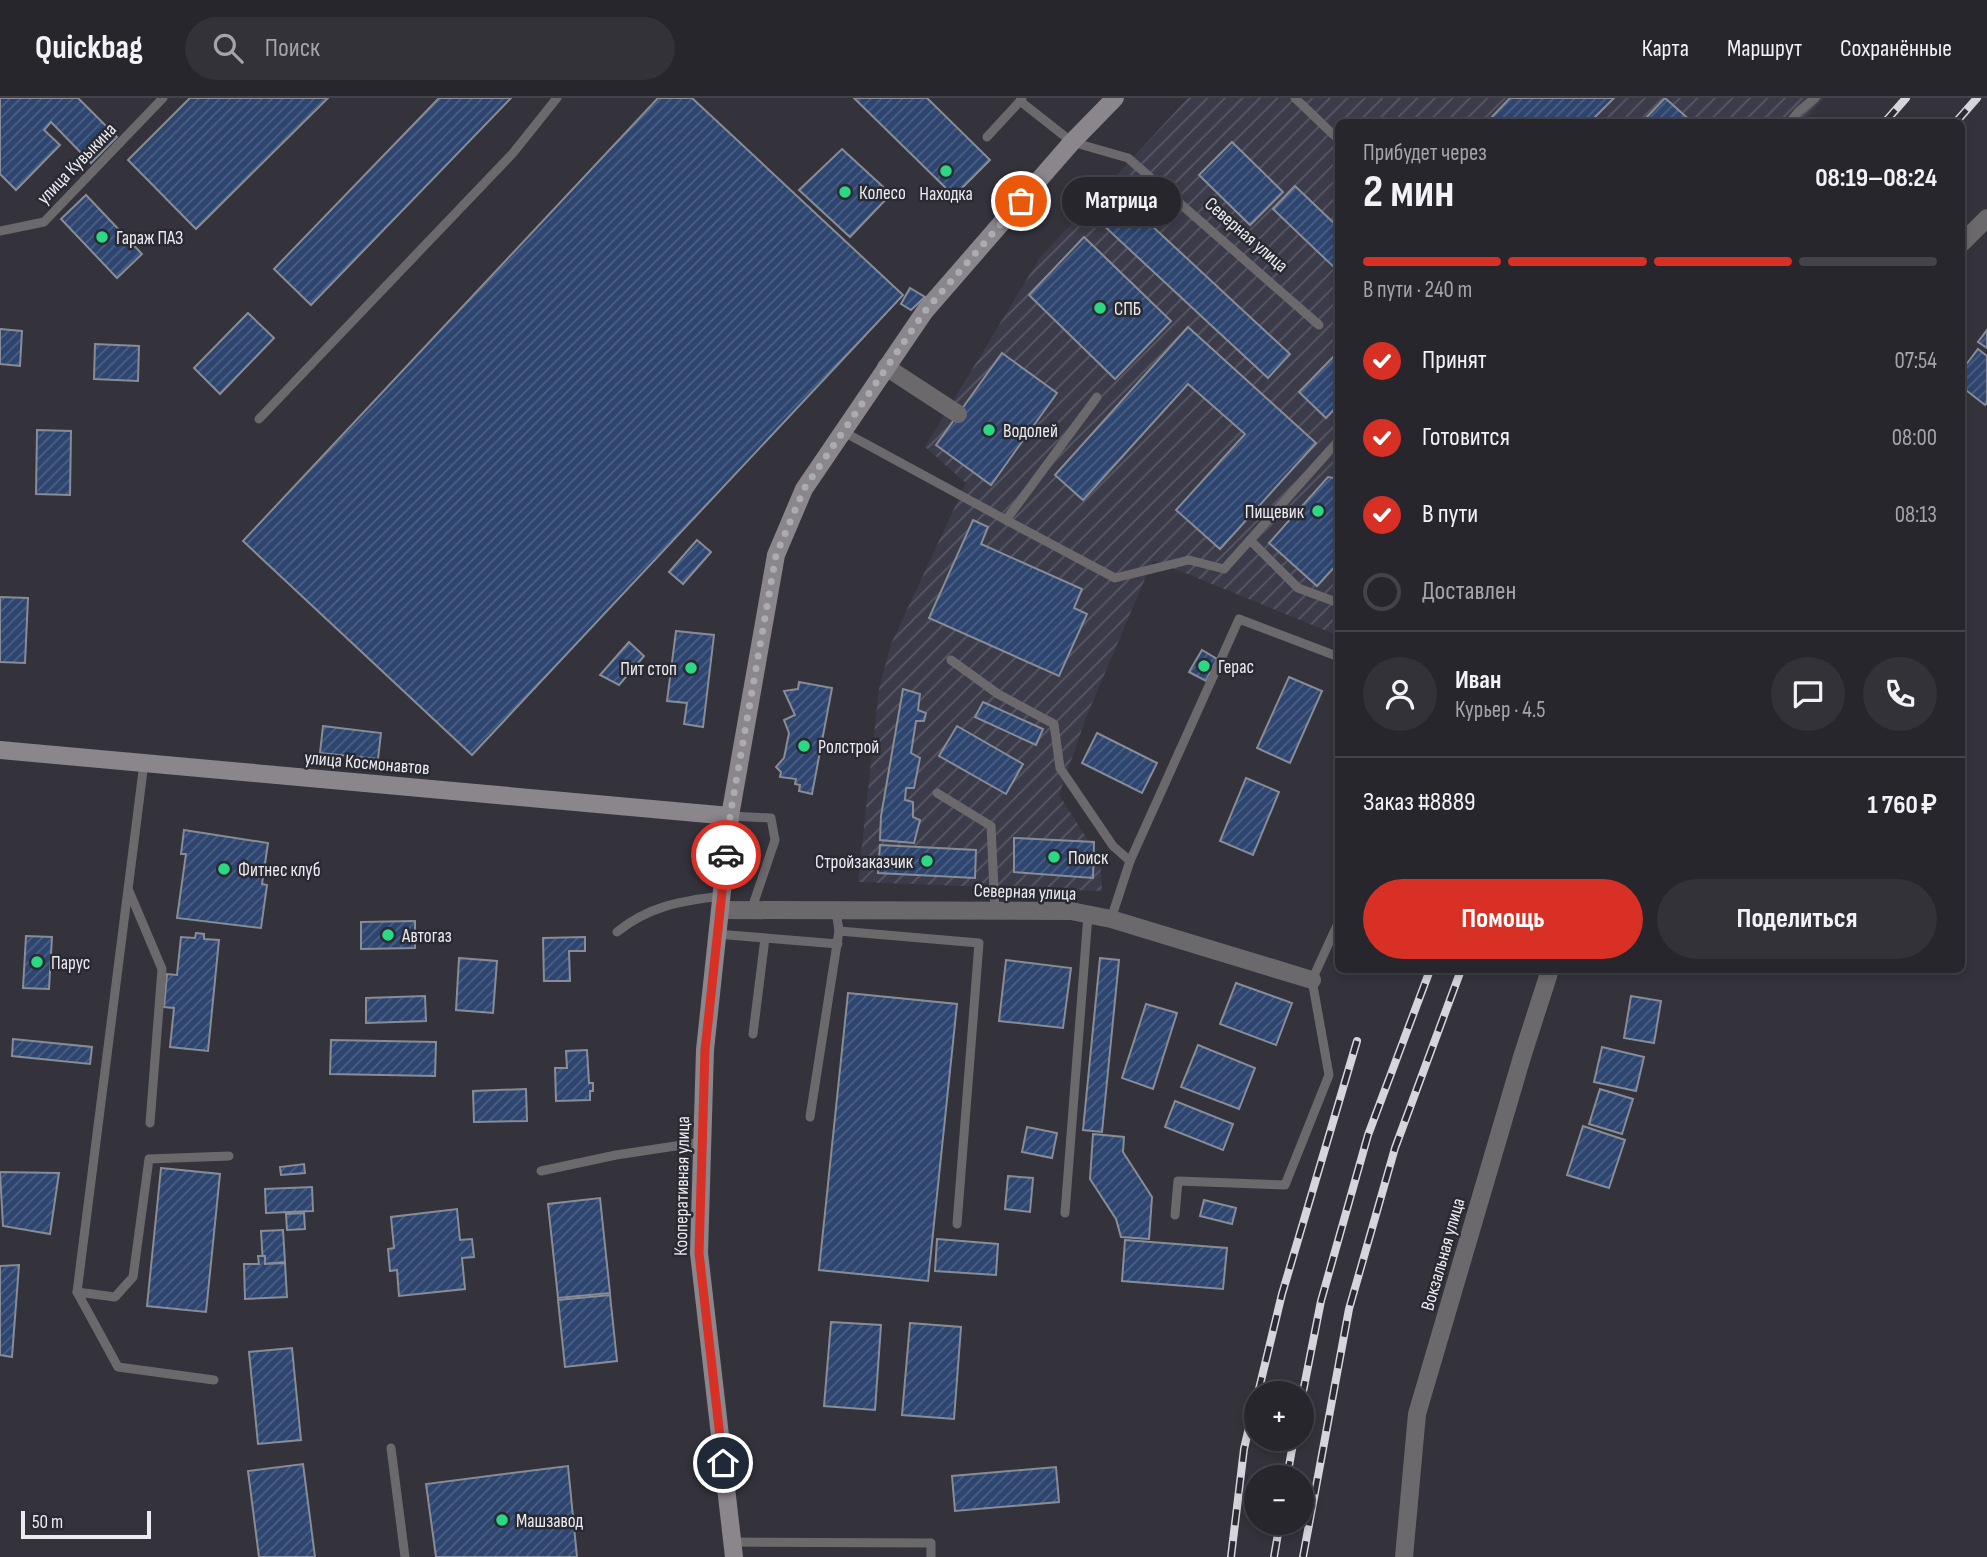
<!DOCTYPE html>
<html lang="ru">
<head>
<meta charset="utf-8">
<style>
  :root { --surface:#27262d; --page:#333239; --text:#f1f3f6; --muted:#a4a5aa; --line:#434349; --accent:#d93025 }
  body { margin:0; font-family:"Sofia Sans Condensed",sans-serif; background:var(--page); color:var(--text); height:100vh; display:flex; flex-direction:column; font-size:26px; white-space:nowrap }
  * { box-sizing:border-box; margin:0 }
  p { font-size:23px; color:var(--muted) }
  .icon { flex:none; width:38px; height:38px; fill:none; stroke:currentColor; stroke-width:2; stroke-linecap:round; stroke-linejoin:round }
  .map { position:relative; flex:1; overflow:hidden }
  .details { position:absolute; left:1335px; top:21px; width:630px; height:854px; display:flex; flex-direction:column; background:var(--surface); border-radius:10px; box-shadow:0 4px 10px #0003,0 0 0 2px var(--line) }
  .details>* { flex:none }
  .controls { position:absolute; left:1244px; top:1283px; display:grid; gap:14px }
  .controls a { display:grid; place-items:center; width:70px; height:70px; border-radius:50%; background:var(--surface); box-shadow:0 4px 10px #0003,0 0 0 2px var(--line); font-size:35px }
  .scale { position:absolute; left:21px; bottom:18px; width:130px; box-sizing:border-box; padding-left:7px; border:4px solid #ecebf1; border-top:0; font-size:19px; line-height:24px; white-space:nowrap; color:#ecebf1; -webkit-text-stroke:5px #2a2a32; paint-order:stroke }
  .pin { position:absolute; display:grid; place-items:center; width:60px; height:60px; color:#fff; margin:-30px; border:4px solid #fff; border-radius:50%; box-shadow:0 2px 7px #0007 }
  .courier { position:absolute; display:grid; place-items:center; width:70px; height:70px; margin:-35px; border:5px solid #d93025; border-radius:50%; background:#fff; color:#222; box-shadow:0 2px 9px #0007 }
  .bubble { position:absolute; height:49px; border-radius:24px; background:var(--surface); box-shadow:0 4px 10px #0003,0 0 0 2px var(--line); font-size:23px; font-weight:700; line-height:49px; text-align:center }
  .headline em { font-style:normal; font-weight:700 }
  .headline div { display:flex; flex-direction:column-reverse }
  .headline { display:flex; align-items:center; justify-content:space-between; height:119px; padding:0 28px }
  h1 { font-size:46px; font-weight:700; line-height:52px }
  .bar { display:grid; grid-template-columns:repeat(4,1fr); gap:10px 7px; align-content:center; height:84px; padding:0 28px }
  .bar i { height:9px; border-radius:5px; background:var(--line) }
  .bar .selected { background:var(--accent) }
  .bar p { grid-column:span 4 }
  .line { display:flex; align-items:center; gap:18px; padding:0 28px; border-top:2px solid var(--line) }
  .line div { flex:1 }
  .round { display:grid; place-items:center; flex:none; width:74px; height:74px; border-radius:37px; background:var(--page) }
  ol { padding:0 28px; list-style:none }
  li { display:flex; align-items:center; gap:21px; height:77px }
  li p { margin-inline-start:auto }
  li .icon { padding:7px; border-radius:50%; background:var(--accent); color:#fff; stroke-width:4 }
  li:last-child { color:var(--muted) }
  li i { width:38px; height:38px; border:4px solid var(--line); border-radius:50% }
  .cta { display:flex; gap:14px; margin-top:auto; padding:14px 28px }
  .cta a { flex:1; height:80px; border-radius:42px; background:var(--accent); color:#fff; font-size:28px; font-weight:700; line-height:80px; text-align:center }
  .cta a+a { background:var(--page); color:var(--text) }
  header { display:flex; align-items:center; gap:42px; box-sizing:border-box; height:98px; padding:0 35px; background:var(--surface); border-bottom:2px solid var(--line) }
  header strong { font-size:33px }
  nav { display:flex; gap:38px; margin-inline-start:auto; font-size:24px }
  .search { width:490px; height:63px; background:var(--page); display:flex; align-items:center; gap:18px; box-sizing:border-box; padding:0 24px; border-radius:38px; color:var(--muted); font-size:26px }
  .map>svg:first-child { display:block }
</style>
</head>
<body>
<header>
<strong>Quickbag</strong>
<div class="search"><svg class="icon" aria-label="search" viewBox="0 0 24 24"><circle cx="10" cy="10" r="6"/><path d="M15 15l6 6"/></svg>Поиск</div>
<nav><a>Карта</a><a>Маршрут</a><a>Сохранённые</a></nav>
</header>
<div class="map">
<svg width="1987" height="1459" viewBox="0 0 1987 1459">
  <defs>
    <pattern id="industrial-furrows" width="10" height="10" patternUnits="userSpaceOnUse" patternTransform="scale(1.75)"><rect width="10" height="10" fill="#3c3b4a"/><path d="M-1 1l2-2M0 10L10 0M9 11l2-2" fill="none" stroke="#585865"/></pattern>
    <pattern id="building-hatch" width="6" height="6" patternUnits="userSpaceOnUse" patternTransform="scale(1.75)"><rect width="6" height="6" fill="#2d456f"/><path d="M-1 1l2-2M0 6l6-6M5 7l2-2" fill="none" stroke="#4c6084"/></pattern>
  </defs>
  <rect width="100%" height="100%" fill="#34333c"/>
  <polygon fill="url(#industrial-furrows)" points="1188,0 1824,0 1803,24 1339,24 1339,538 1153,462 1087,617 1059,697 1100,761 1102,793 858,784 879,591 891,546 966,385 925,349 1039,161"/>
  <g fill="url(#building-hatch)" stroke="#878c96" stroke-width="2">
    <polygon points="0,0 78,0 117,39 91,65 51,24 44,32 60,47 16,92 0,76"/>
    <polygon points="190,0 328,0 196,131 128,62"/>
    <polygon points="439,0 511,0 311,207 274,171"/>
    <polygon points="658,0 692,0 903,197 472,657 243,443"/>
    <polygon points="854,0 927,0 990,62 954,98"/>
    <polygon points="1510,0 1614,0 1590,24 1487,24"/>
    <polygon points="1665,0 1692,24 1642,24"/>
    <polygon points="1232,44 1283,94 1250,127 1199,77"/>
    <polygon points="842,51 891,96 850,139 799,92"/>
    <polygon points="1295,88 1339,130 1339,174 1273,111"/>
    <polygon points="86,97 142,156 117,180 61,121"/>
    <polygon points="1124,102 1290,256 1268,280 1102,126"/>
    <polygon points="1084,139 1171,223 1115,281 1029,197"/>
    <polygon points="910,190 925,199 911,212 901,206"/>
    <polygon points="248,215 274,240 220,296 194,270"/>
    <polygon points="1188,229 1316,345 1220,451 1176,412 1245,336 1188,286 1083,402 1055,377"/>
    <polygon points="0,231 22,233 20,268 0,266"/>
    <polygon points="1987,232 1987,250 1978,244"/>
    <polygon points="95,246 139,248 138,283 94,281"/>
    <polygon points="1978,251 1987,258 1987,305 1985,307 1962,289 1962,272"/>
    <polygon points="1339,253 1339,306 1326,320 1299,294"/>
    <polygon points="1002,255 1057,295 991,387 936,347"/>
    <polygon points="37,332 71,333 70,397 36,396"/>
    <polygon points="1328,379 1339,381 1339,464 1317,488 1269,445"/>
    <polygon points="973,422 988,429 981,446 1082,491 1074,510 1087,516 1059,578 929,520"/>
    <polygon points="697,442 711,454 683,486 669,474"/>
    <polygon points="0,499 28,500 25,565 0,564"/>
    <polygon points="676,533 714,537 703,629 684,626 687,605 667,603"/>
    <polygon points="629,544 644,558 619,587 600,577"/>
    <polygon points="1202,552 1217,561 1206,583 1189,574"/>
    <polygon points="1289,579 1322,593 1290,665 1257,650"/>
    <polygon points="799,584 832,590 812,696 799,693 800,687 795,686 796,681 780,679 781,674 776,669 784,660 789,635 784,622 795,617 784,593 798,591"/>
    <polygon points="903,591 920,596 918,612 926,615 924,623 916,623 911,655 920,660 914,690 906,690 905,702 913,704 913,719 920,722 914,745 880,742 881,718"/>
    <polygon points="983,604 1043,631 1036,647 975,619"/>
    <polygon points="323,628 381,635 378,661 320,655"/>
    <polygon points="957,628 1023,666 1006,696 939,658"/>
    <polygon points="1097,635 1157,665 1142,695 1082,665"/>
    <polygon points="1246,680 1279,694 1253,757 1220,743"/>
    <polygon points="184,732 268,745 262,786 267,787 261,830 177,820 186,756 181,756"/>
    <polygon points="1014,740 1094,744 1093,780 1014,774"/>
    <polygon points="880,747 976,752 975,780 878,775"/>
    <polygon points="415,823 415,850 361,851 361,824"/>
    <polygon points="196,835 204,836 204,841 219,842 208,953 170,949 174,910 164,909 167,876 177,877 181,839 195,840"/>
    <polygon points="26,838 52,839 49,891 23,890"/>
    <polygon points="585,839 585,853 569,853 570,883 544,883 543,840"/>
    <polygon points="459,860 497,863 493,915 456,912"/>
    <polygon points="1100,860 1119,862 1102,1034 1083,1032"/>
    <polygon points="1006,862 1071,870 1063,930 999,923"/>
    <polygon points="1236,885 1292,905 1276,947 1220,926"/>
    <polygon points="848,895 957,906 928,1183 819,1172"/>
    <polygon points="425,898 426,923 366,925 366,900"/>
    <polygon points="1631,898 1661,903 1654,945 1624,940"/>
    <polygon points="1146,906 1177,915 1153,991 1122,980"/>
    <polygon points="13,941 92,949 90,966 12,958"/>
    <polygon points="331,942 436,944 435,978 330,976"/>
    <polygon points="1198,947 1255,970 1239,1011 1181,989"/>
    <polygon points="1602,949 1644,959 1636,993 1594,984"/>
    <polygon points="587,952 589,985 593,985 593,993 590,993 590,1002 556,1003 555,970 567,970 566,953"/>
    <polygon points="526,991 527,1023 474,1024 473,993"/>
    <polygon points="1600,991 1633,1001 1622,1036 1589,1026"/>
    <polygon points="1175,1003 1233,1026 1223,1052 1165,1029"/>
    <polygon points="1583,1028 1625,1042 1609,1090 1567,1077"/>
    <polygon points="1027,1029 1057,1035 1052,1060 1022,1054"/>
    <polygon points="1093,1036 1124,1039 1123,1054 1152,1099 1149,1141 1121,1139 1116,1121 1090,1081"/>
    <polygon points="304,1066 305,1075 281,1077 280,1069"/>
    <polygon points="161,1070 220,1076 206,1214 147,1208"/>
    <polygon points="0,1074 59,1075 50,1136 3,1128"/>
    <polygon points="1008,1078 1033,1080 1030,1114 1005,1111"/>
    <polygon points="312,1089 313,1113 266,1115 265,1091"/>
    <polygon points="600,1100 610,1195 558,1200 548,1106"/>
    <polygon points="1204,1102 1236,1110 1232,1126 1200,1118"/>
    <polygon points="457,1111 460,1142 472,1141 474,1159 462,1160 465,1191 399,1198 397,1172 390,1173 388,1151 394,1150 391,1119"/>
    <polygon points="304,1115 305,1131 287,1132 286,1116"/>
    <polygon points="283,1132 285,1164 263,1166 261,1133"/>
    <polygon points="937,1141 998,1146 996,1177 935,1173"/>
    <polygon points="1125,1142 1227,1150 1223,1191 1122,1183"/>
    <polygon points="258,1158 265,1158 265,1166 285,1165 287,1199 245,1201 244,1166 259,1166"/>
    <polygon points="19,1167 12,1259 0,1257 0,1168"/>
    <polygon points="610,1197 617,1263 565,1269 558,1202"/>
    <polygon points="831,1224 881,1227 875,1312 824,1308"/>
    <polygon points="910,1225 961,1229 954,1321 902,1317"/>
    <polygon points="292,1250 301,1342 258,1346 249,1254"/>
    <polygon points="303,1366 315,1459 259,1459 248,1373"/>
    <polygon points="568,1368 577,1459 436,1459 426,1386"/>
    <polygon points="1056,1369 1059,1404 955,1413 952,1378"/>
  </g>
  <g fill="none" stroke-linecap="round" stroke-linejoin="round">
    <g stroke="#6c696d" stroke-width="9">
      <polyline points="1295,0 1339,42"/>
      <polyline points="1020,3 1072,44 1128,60 1319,227"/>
      <polyline points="1790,24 1799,13 1815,0"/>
      <polyline points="987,39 1022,1"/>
      <polyline points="0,133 44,124 163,0"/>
      <polyline points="259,321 513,55 557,0"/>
      <polyline points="842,333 1006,422 1097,299"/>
      <polyline points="1006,422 1115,480 1189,462 1224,471 1339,342"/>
      <polyline points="1250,442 1298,490 1336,504 1339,501"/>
      <polyline points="951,562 998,596 1054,626 1060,670 1113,748 1130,763 1111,821"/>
      <polyline points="144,665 77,1194 118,1269 214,1282"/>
      <polyline points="937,695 991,728 995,813"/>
      <polyline points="730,718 771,720 775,742 751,813"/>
      <polyline points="1130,763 1239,521 1339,559"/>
      <polyline points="129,793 162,871 150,1025"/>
      <polyline points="839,833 979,845 957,1126"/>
      <path d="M617 834C649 808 681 803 721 798"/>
      <polyline points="717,836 838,846"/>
      <polyline points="753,936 765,840"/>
      <polyline points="810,1019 839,833 836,813"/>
      <polyline points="541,1073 616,1057 702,1044"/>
      <polyline points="1065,1115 1088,817"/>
      <polyline points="1175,1117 1178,1083 1285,1087 1329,977 1312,882 1339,823"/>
      <polyline points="77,1194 115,1199 133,1179 149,1061 229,1058"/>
      <polyline points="391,1350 405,1459"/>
      <polyline points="732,1444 931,1445 931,1459"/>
    </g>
    <g stroke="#6c696d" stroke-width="18">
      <polyline points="1962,145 1987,120"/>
      <polyline points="886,269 958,316"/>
      <polyline points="720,812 1071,813 1111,821 1312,882"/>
      <polyline points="1404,1459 1417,1316 1522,959 1550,872"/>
    </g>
    <g stroke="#8a868c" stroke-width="18">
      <polyline points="0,652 730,718"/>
      <polyline points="734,1459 699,1155 705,952 730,718 776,457 804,391 925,213 1072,44 1115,0"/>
    </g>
    <defs>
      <g id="rail">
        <polyline points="1885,24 1906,0"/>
        <polyline points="1956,24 1977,0"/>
        <polyline points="1258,1295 1282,1196 1357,943"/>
        <polyline points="1302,1299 1321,1203 1368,1037 1430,872"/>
        <polyline points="1287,1379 1294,1340"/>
        <polyline points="1231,1459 1244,1351 1256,1299"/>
        <polyline points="1274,1459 1280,1424"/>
        <polyline points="1303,1459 1349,1211 1395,1050 1461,872"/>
      </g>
    </defs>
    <use href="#rail" stroke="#d6d5dc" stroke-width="8"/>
    <use href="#rail" stroke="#2a2a32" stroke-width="5" stroke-dasharray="16" stroke-linecap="butt"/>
  </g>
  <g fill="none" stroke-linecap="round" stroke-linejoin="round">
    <polyline stroke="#acabb2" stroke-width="7" stroke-dasharray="0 12.6" points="726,757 730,718 776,457 804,391 925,213 1021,103"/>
    <polyline stroke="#d93025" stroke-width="9" points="723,1365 699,1155 705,952 726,757"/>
  </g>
  <g fill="#2cd884" stroke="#2a2a32" stroke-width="2.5">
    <circle cx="946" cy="73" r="7"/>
    <circle cx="845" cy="94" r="7"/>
    <circle cx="102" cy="139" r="7"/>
    <circle cx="1100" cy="210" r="7"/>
    <circle cx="989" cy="332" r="7"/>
    <circle cx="1318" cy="413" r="7"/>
    <circle cx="1204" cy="568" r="7"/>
    <circle cx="691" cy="570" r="7"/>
    <circle cx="804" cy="648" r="7"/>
    <circle cx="1054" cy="759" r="7"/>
    <circle cx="927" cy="763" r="7"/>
    <circle cx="224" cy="771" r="7"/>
    <circle cx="388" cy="837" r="7"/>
    <circle cx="37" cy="864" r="7"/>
    <circle cx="502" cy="1422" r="7"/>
  </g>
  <g text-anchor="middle" stroke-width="5" stroke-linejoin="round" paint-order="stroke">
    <g font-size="19" fill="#ecebf1" stroke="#2a2a32">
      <text transform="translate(76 65) rotate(-46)" y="7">улица Кувыкина</text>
      <text transform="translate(1247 136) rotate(41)" y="7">Северная улица</text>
      <text transform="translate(367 664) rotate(5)" y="7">улица Космонавтов</text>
      <text transform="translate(1025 793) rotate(2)" y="7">Северная улица</text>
      <text transform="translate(681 1088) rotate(-89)" y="7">Кооперативная улица</text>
      <text transform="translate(1442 1156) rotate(-74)" y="7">Вокзальная улица</text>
    </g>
    <g font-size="19" fill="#ecebf1" stroke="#2a2a32" text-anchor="start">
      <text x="859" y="101">Колесо</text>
      <text x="946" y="102" text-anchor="middle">Находка</text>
      <text x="116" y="146">Гараж ПАЗ</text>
      <text x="1114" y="217">СПБ</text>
      <text x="1003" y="339">Водолей</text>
      <text x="1304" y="420" text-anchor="end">Пищевик</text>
      <text x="1218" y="575">Герас</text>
      <text x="677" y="577" text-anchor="end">Пит стоп</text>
      <text x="818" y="655">Ролстрой</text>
      <text x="1068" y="766">Поиск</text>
      <text x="913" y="770" text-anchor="end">Стройзаказчик</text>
      <text x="238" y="778">Фитнес клуб</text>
      <text x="402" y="844">Автогаз</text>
      <text x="51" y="871">Парус</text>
      <text x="516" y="1429">Машзавод</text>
    </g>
  </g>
</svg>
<div class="controls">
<a>+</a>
<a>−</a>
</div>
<div class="scale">50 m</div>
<div class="pin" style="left:1021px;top:103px;background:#ea580c"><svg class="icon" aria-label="bag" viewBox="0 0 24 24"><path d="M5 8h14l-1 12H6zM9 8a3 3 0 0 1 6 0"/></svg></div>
<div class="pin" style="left:723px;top:1365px;background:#1f2937"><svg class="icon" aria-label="home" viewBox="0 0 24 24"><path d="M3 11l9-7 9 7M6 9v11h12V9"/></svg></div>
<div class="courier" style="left:726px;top:757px"><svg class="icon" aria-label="car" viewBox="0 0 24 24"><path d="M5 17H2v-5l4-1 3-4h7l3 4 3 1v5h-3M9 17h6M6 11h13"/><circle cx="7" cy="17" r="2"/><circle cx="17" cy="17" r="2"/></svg></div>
<div class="bubble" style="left:1062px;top:79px;width:119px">Матрица</div>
<section class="details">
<div class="headline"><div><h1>2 мин</h1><p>Прибудет через</p></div><em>08:19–08:24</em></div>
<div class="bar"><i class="selected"></i><i class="selected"></i><i class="selected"></i><i></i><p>В пути · 240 m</p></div>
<ol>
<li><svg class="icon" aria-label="check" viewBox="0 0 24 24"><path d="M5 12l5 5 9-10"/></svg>Принят<p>07:54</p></li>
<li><svg class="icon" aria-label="check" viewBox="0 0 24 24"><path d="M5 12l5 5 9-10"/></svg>Готовится<p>08:00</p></li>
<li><svg class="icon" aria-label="check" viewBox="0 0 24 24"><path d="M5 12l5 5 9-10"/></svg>В пути<p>08:13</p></li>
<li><i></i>Доставлен</li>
</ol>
<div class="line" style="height:126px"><a class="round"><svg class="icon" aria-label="person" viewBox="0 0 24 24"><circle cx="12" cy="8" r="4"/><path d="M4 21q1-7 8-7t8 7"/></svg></a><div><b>Иван</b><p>Курьер · 4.5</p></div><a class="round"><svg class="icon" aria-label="chat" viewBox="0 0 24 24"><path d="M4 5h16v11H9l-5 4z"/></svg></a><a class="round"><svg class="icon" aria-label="phone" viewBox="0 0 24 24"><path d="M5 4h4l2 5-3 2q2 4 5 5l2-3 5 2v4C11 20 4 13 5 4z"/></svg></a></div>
<div class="line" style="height:91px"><div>Заказ #8889</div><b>1 760 ₽</b></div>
<div class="cta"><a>Помощь</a><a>Поделиться</a></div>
</section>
</div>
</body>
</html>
